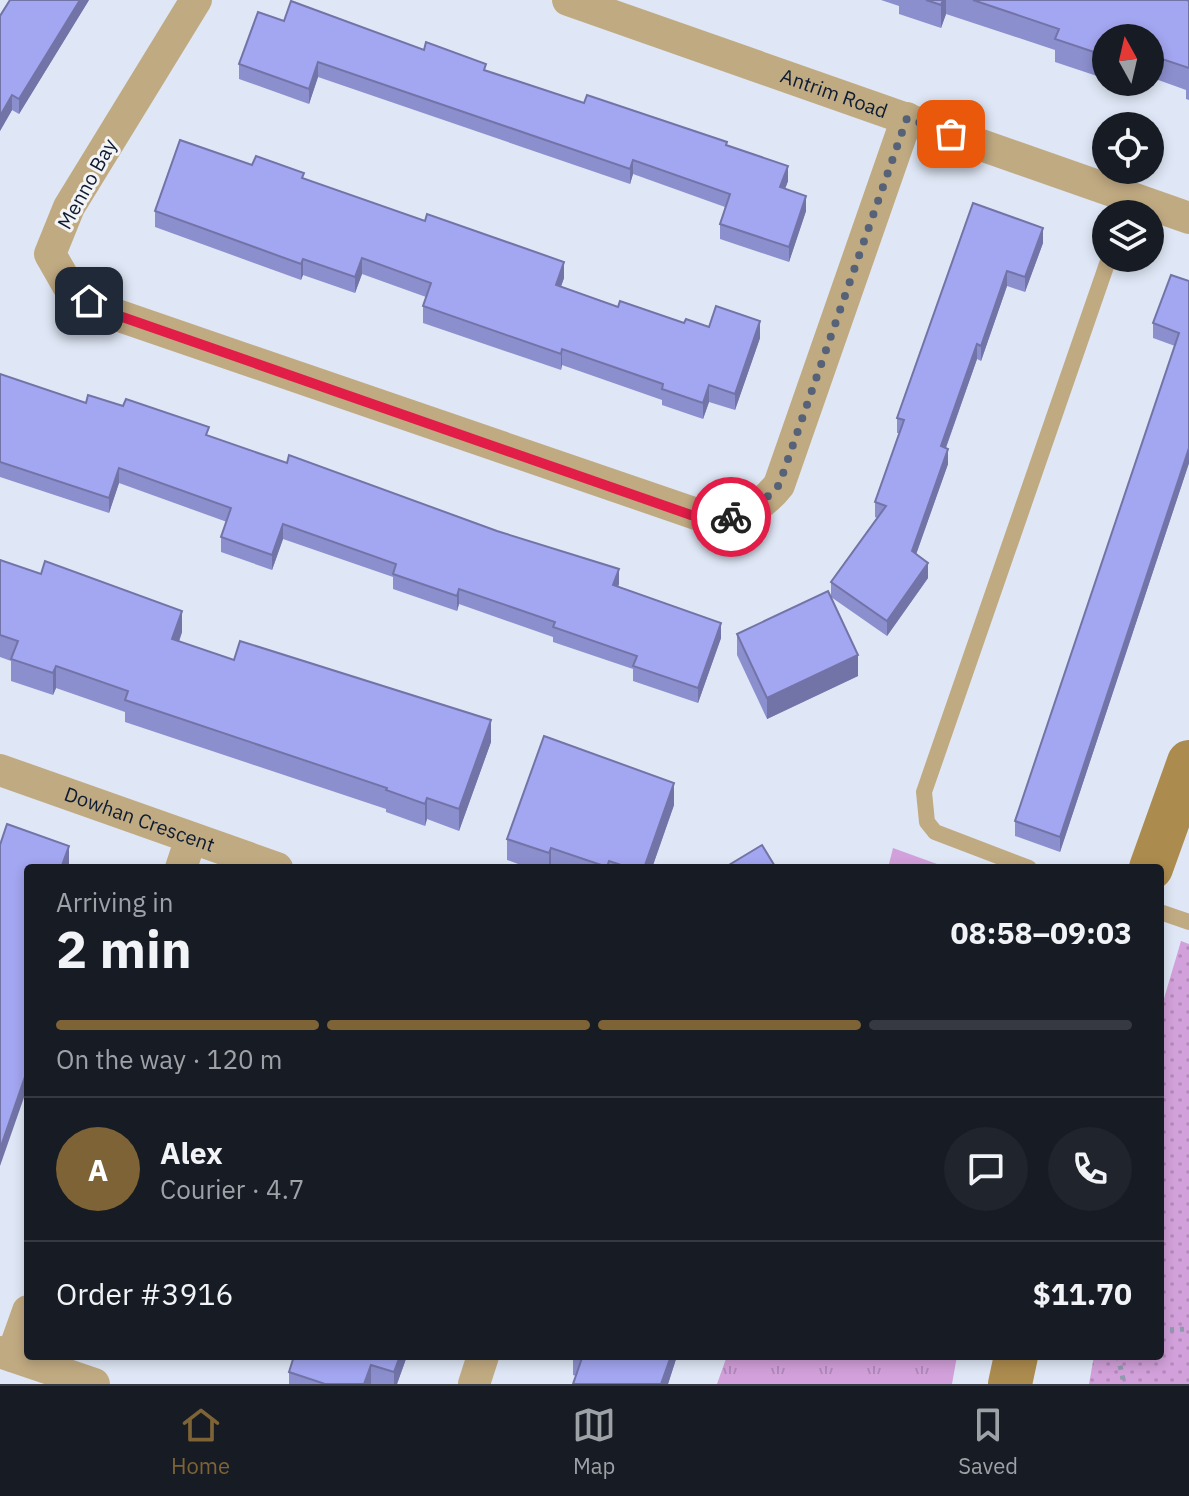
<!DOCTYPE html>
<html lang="en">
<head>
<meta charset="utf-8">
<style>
  :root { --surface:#171b24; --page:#20242c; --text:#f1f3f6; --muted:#9ea1a6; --line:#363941; --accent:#7d6335 }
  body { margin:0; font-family:"IBM Plex Sans",sans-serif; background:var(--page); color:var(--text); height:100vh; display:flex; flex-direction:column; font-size:30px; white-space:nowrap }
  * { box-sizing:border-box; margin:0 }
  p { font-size:26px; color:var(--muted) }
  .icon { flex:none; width:44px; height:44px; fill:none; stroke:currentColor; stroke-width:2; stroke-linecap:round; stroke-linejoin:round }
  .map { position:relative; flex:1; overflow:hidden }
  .drawer { position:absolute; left:24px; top:864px; width:1140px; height:496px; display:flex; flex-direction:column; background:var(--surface); border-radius:8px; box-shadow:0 4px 12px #0003 }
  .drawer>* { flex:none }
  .needle { width:52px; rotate:352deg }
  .fabs { position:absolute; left:1092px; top:24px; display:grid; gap:16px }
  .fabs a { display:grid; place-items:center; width:72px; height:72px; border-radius:50%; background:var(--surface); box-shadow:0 4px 12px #0003; font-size:40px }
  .pin { position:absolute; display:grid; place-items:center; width:68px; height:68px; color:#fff; margin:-34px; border-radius:16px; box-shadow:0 4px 12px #0006 }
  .courier { position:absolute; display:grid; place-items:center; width:80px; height:80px; margin:-40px; border:6px solid #e11d48; border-radius:50%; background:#fff; color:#222; box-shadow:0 2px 10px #0007 }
  .summary em { font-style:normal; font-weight:700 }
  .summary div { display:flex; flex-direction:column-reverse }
  .summary { display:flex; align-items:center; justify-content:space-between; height:136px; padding:0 32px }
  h1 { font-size:52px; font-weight:700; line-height:60px }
  .bar { display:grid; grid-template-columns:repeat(4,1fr); gap:12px 8px; align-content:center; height:96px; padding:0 32px }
  .bar i { height:10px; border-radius:6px; background:var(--line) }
  .bar .on { background:var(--accent) }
  .bar p { grid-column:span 4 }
  .line { display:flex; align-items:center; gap:20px; padding:0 32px; border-top:2px solid var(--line) }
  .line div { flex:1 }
  .round { display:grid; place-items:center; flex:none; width:84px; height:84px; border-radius:42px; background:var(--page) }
  .tab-bar { display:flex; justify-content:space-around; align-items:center; height:112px; border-top:2px solid var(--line); background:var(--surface); font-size:22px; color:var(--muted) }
  .tab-bar a { display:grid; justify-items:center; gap:4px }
  .tab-bar .on { color:var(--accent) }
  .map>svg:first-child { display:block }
</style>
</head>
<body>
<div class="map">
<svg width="1189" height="1384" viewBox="0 0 1189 1384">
  <defs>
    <pattern id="grass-tufts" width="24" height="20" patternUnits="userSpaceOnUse" patternTransform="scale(2)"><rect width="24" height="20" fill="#d2a0da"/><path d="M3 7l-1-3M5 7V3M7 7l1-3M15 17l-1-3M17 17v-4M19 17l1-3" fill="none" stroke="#b389bc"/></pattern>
    <pattern id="park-dots" width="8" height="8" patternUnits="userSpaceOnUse" patternTransform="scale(2)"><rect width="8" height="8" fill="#d2a0da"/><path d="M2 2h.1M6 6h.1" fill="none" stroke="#b389bc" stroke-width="1.8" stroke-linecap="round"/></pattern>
  </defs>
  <rect width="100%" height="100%" fill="#dfe7f6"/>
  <g fill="url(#grass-tufts)">
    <polygon points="893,848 948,868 888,868"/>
    <polygon points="727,1356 957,1356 952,1384 717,1384"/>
  </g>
  <polygon fill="url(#park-dots)" points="1181,941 1189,944 1189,1384 1089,1384 1094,1356 1160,1356 1160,1012"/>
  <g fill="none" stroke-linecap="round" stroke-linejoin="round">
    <g stroke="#8f9aad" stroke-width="5" stroke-dasharray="4 6" stroke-linecap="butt">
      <polyline points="1160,1330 1189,1329"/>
      <polyline points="1118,1356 1124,1384"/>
    </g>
    <g stroke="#c0aa82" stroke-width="16">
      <polyline points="1029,868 935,832 927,822 924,792 1109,258"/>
      <polyline points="1160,912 1189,922"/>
    </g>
    <g stroke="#c0aa82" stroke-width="32">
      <path d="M196 0 69 207 50 254 70 289 108 312 708 518C738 519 760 509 779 485L907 118"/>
      <path id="s1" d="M568 0 1189 218"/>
      <path id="s2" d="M0 770 277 868"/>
      <polyline points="181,868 191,838"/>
      <polyline points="0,1352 94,1384"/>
      <polyline points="12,1356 28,1311"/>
      <polyline points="474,1384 483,1356"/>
    </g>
    <g stroke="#ac8b4e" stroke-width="44">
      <polyline points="1151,868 1189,762"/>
      <polyline points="1010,1384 1016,1356"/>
    </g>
  </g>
  <g fill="#8c8fce">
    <polygon points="89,0 19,114 12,110 0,131 0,16"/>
    <polygon points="881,0 1187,0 1189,1 1189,100 1186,99 1186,90 1150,77 1150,38 1106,38 1106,79 1055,62 1055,50 946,14 941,28 899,14 899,6"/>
    <polygon points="284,21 424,50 584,103 727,145 788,181 785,189 806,211 789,262 720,239 720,224 725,207 633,174 630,184 318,77 309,104 239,79 239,64"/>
    <polygon points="252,165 304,178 564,278 561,286 618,307 684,323 760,338 735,410 709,402 703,419 662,405 662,400 562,365 561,370 423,323 423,306 426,297 362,274 355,293 303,275 301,280 155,227 155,211"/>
    <polygon points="973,203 1043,243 1025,292 1007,286 981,361 977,359 946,448 948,464 916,554 928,578 887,636 831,597 831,582 877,518 875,517 875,502 899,433 897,433 897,418"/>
    <polygon points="1189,281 1189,463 1060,852 1015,836 1015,821 1175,346 1153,338 1153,323"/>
    <polygon points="0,374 86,403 209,436 619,584 618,586 721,638 698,703 633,681 633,669 553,642 553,637 459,604 457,611 393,589 393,577 283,539 272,570 221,552 221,537 227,522 119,483 109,513 0,477"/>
    <polygon points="0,560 182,632 179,642 491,742 459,831 427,819 425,826 386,812 386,809 125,722 125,712 56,688 53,695 11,681 11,661 0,657"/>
    <polygon points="737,634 858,676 767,719 737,655"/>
    <polygon points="674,805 652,868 529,868 507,860 507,839"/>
    <polygon points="407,1356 397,1384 289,1384 289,1372"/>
    <polygon points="573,1356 677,1356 668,1384 573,1384 576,1376 573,1375"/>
  </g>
  <g fill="#7274a8">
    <polygon points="80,0 89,0 19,114 19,99"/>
    <polygon points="943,0 946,0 946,14 941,28 941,5"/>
    <polygon points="318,62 318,77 309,104 309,89"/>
    <polygon points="12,95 12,110 0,131 0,116"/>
    <polygon points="633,160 633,174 630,184 630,169"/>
    <polygon points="788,166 788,181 780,202 780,187"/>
    <polygon points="806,196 806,211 789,262 789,247"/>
    <polygon points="1043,228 1043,243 1025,292 1025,277"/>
    <polygon points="362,258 362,274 355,293 355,277"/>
    <polygon points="303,259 303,275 301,280 301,264"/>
    <polygon points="564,262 564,278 556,301 556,285"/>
    <polygon points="1007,271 1007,286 981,361 981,346"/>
    <polygon points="760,321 760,338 735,410 735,394"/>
    <polygon points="977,344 977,359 941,461 941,446"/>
    <polygon points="562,349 562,365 561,370 561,354"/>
    <polygon points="709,385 709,402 703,419 703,403"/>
    <polygon points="1189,448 1189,463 1060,852 1060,837"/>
    <polygon points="948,449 948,464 912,566 912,551"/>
    <polygon points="119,468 119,483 109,513 109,498"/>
    <polygon points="283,524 283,539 272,570 272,555"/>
    <polygon points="928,563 928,578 887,636 887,621"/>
    <polygon points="619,569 619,584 613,600 613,585"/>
    <polygon points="459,589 459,604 457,611 457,596"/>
    <polygon points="182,611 182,632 172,661 172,639"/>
    <polygon points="721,623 721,638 698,703 698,688"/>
    <polygon points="858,655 858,676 767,719 767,698"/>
    <polygon points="56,666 56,688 53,695 53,673"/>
    <polygon points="491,720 491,742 459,831 459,809"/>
    <polygon points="674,783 674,805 652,868 644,868"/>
    <polygon points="427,798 427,819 425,826 425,804"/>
    <polygon points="69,846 69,864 67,868 61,868"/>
    <polygon points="551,848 551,868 549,868 549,853"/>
    <polygon points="28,1068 28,1086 0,1166 0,1149"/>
    <polygon points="400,1356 407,1356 397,1384 394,1384 394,1372"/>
    <polygon points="671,1356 677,1356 668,1384 661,1384"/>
    <polygon points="371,1365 371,1384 364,1384"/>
  </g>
  <g fill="#a3a6f0" stroke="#7274a8" stroke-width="2">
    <polygon points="10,0 80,0 19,99 12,95 0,116 0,16"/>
    <polygon points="926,0 943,0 941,5"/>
    <polygon points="973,0 1187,0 1189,1 1189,68 1150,55 1150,38 1106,38 1106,56 1055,39 1059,29"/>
    <polygon points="291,1 424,50 426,42 486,64 484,70 584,103 587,95 727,142 726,145 788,166 780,187 806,196 789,247 720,224 730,194 633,160 630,169 318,62 309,89 239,64 258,12 284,21"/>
    <polygon points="180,140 252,165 256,156 304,173 302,178 425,221 427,214 564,262 556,285 618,307 620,301 684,323 686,319 709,327 716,306 760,321 735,394 709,385 703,403 662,389 663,384 562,349 561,354 423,306 431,283 362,258 355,277 303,259 301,264 155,211"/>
    <polygon points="973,203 1043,228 1025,277 1007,271 981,346 977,344 941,446 948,449 912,551 928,563 887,621 831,582 886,506 875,502 904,420 897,418"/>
    <polygon points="1171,275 1189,281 1189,448 1060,837 1015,821 1179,333 1153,323"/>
    <polygon points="0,374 86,403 88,395 123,406 126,399 209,427 206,435 287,463 289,455 497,531 619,569 613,585 721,623 698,688 633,666 637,656 553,627 555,622 459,589 457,596 393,574 396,564 283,524 272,555 221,537 231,508 119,468 109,498 0,462"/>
    <polygon points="0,560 41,574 45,561 182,611 172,639 234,660 240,641 491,720 459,809 427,798 425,804 386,790 387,788 125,700 128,691 56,666 53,673 11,659 18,641 0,635"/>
    <polygon points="828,591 858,655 767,698 737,634"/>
    <polygon points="544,736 674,783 644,868 630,868 609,861 607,867 551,848 549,853 507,839"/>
    <polygon points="7,824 69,846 61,868 28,868 28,1068 0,1149 0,845"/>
    <polygon points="762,845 776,868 724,868"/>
    <polygon points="294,1356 400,1356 394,1372 371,1365 364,1384 325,1384 289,1372"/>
    <polygon points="576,1356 671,1356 661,1384 573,1384 582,1358"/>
  </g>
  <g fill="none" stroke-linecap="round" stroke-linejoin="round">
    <polyline stroke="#566278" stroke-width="8" stroke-dasharray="0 14.4" points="731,517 757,507 779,485 907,118 951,134"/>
    <polyline stroke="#e11d48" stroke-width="10" points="89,301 108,312 691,515 731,517"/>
  </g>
  <g text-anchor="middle" stroke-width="6" stroke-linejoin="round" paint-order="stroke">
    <g font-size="20" fill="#0d1b34" stroke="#f4f4f4">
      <text dy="7" stroke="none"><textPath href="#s1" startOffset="282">Antrim Road</textPath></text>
      <text transform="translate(87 184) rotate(-61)" y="7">Menno Bay</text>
      <text dy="7" stroke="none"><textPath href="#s2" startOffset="148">Dowhan Crescent</textPath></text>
    </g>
  </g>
</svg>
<div class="fabs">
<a><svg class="needle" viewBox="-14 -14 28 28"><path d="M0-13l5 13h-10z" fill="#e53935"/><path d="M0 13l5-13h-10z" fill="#9ea1a6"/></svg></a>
<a><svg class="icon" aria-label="locate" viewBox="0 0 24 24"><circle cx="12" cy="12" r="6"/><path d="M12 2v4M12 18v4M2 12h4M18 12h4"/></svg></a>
<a><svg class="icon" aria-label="layers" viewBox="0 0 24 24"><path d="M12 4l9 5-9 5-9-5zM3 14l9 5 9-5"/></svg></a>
</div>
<div class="pin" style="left:951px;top:134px;background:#ea580c"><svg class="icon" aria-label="bag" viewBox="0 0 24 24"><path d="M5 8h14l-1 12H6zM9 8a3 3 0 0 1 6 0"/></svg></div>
<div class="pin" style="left:89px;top:301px;background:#1f2937"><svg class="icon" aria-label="home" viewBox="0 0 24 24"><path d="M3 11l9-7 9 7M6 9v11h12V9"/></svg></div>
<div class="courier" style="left:731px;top:517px"><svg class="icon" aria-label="bike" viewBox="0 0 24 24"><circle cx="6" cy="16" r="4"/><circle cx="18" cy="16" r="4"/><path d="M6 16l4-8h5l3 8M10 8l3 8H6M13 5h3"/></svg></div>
<section class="drawer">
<div class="summary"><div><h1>2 min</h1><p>Arriving in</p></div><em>08:58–09:03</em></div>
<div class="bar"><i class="on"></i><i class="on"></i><i class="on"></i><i></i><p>On the way · 120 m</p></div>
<div class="line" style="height:144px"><b class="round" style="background:var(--accent);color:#fff">A</b><div><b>Alex</b><p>Courier · 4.7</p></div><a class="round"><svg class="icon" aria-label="chat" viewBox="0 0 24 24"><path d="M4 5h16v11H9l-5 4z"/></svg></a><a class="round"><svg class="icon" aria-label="phone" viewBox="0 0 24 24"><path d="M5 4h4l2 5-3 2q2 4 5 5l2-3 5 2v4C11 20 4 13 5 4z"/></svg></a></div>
<div class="line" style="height:104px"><div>Order #3916</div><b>$11.70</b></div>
</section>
</div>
<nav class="tab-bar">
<a class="on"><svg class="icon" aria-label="home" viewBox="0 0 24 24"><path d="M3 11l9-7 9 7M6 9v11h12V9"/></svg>Home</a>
<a><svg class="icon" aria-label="map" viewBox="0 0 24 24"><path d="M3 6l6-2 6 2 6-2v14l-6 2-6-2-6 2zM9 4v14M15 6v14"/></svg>Map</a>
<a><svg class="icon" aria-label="saved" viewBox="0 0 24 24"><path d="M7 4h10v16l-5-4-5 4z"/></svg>Saved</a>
</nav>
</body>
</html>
